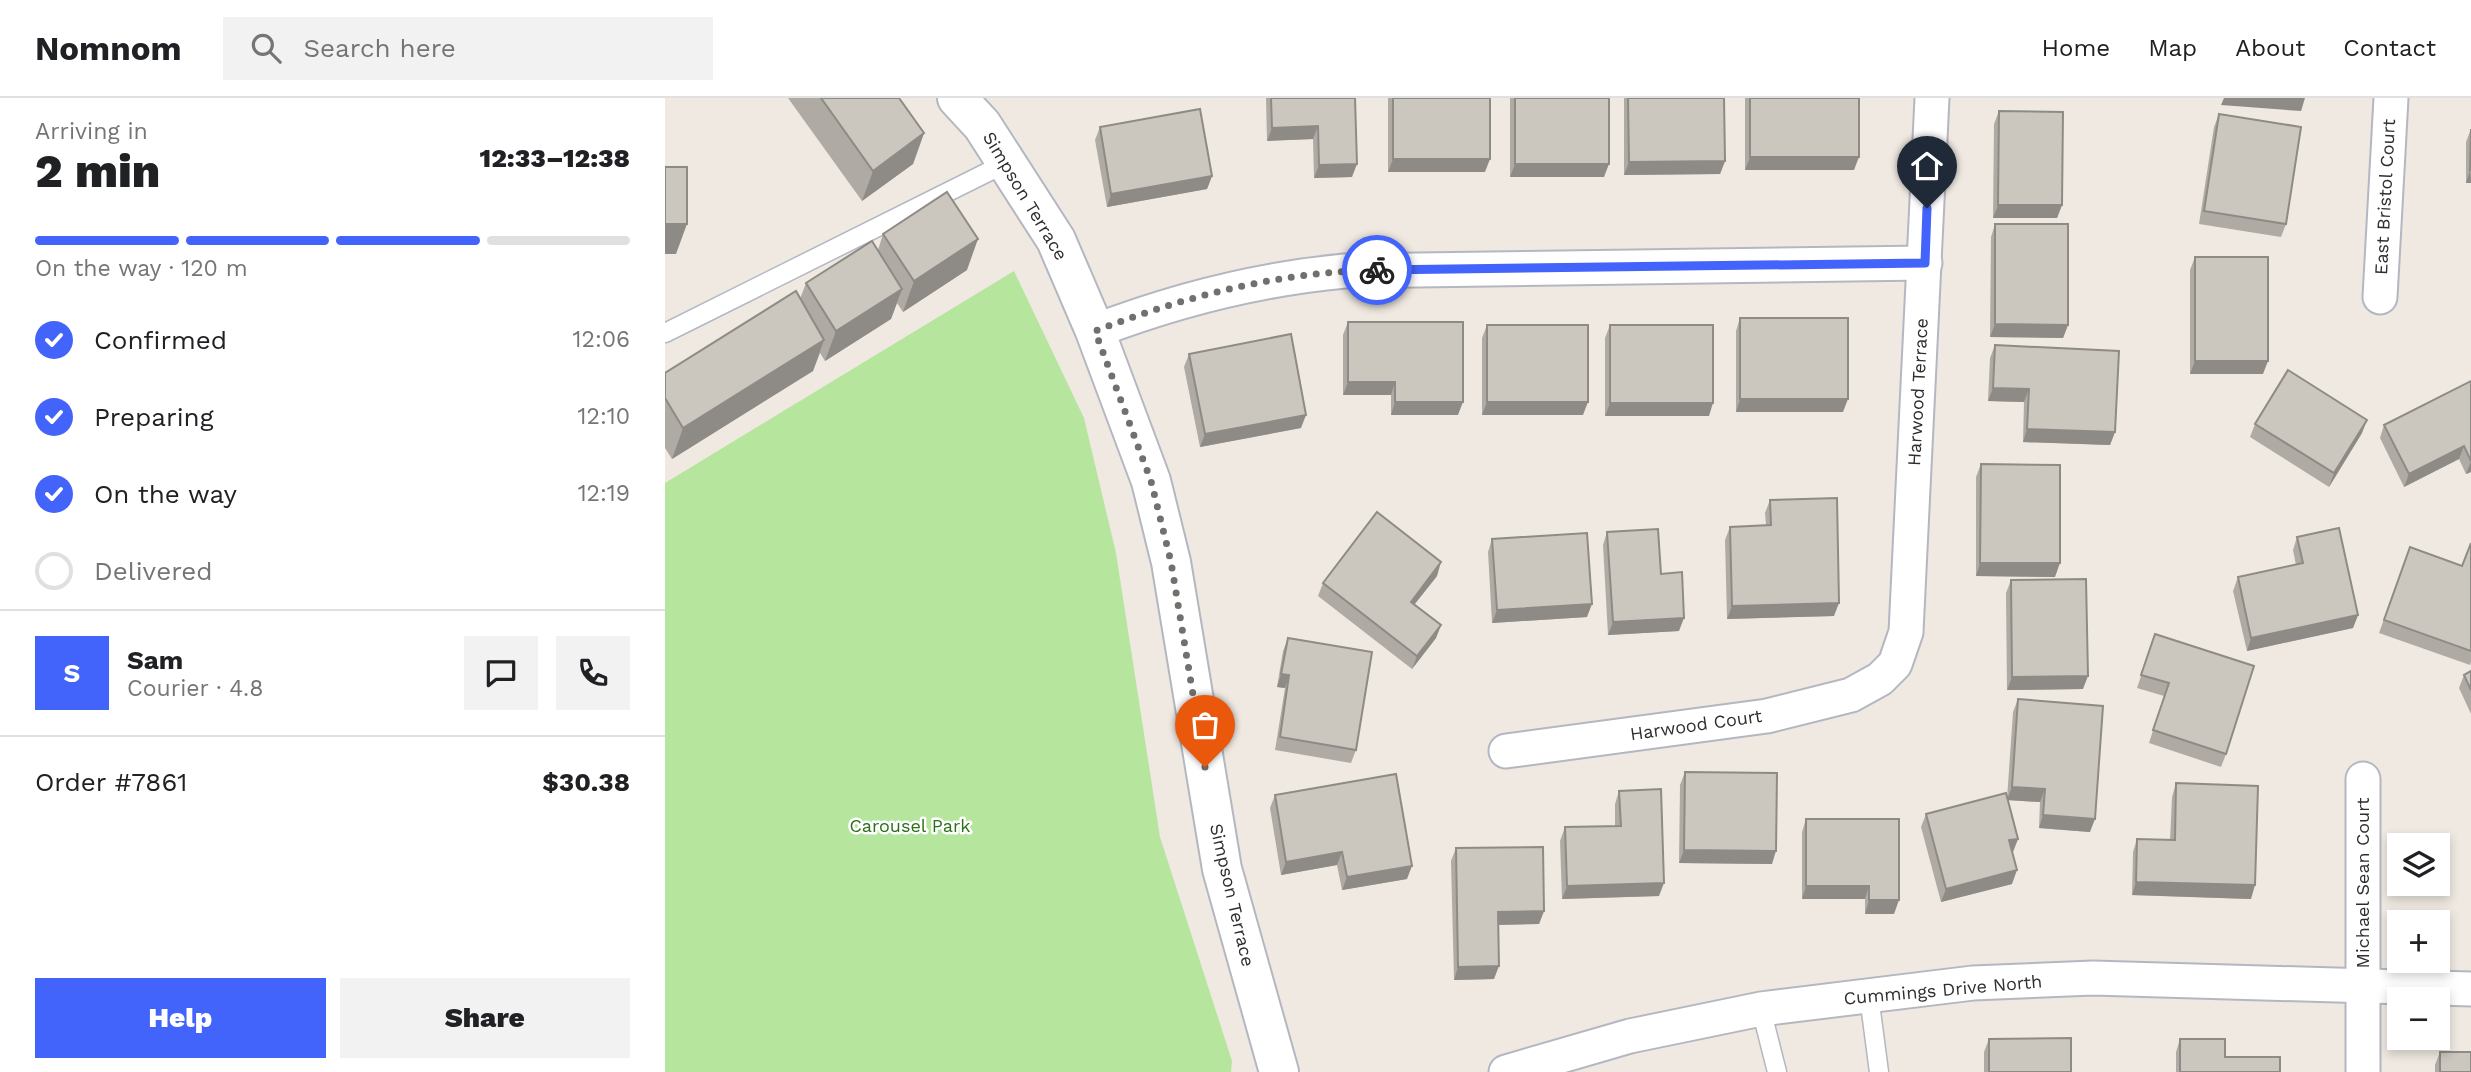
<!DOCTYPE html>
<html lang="en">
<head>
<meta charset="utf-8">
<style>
  :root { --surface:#fff; --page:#f2f2f2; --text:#202124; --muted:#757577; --line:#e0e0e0; --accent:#4264fb }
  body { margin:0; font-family:"Work Sans",sans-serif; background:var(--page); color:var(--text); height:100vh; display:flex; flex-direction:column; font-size:26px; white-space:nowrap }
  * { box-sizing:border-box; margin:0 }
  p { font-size:23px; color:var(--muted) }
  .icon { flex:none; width:38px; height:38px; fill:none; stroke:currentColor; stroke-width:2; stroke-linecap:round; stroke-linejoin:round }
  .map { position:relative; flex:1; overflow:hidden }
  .panel { display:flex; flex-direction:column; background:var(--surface); width:665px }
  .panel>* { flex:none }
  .tools { position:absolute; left:1722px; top:735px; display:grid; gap:14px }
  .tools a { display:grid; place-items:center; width:63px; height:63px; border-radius:0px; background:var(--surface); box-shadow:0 4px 10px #0003; font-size:35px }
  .pin { position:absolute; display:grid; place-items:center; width:60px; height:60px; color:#fff; margin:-72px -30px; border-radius:50% 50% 50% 0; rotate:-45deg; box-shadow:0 0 7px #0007 }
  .pin .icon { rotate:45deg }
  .courier { position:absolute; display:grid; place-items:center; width:70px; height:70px; margin:-35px; border:5px solid #4264fb; border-radius:50%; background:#fff; color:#222; box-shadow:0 2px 9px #0007 }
  .summary em { font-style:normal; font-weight:800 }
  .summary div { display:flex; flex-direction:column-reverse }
  .summary { display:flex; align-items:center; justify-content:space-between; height:119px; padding:0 35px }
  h1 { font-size:46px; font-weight:800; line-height:52px }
  .bar { display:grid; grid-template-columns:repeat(4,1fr); gap:10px 7px; align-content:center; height:84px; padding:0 35px }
  .bar i { height:9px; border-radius:5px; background:var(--line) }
  .bar .active { background:var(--accent) }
  .bar p { grid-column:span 4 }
  .line { display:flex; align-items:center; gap:18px; padding:0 35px; border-top:2px solid var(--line) }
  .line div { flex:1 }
  .round { display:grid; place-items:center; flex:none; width:74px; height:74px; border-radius:0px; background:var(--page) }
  ol { padding:0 35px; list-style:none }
  li { display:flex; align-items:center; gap:21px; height:77px }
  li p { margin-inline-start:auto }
  li .icon { padding:7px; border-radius:50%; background:var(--accent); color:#fff; stroke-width:4 }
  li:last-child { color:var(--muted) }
  li i { width:38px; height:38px; border:4px solid var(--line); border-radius:50% }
  .primary-button { display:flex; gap:14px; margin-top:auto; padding:14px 35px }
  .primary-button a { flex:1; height:80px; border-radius:0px; background:var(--accent); color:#fff; font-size:28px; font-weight:800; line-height:80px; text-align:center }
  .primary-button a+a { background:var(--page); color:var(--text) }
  header { display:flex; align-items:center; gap:42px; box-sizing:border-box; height:98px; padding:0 35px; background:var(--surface); border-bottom:2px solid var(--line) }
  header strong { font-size:33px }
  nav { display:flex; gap:38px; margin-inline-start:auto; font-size:24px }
  .search { width:490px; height:63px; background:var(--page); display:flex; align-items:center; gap:18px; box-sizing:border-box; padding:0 24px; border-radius:0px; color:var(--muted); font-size:26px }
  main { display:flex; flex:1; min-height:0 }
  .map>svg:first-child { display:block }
</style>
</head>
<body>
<header>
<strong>Nomnom</strong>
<div class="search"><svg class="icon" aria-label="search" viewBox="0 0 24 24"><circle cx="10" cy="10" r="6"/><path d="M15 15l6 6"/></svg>Search here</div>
<nav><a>Home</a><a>Map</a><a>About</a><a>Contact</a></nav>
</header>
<main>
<section class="panel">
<div class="summary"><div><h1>2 min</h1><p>Arriving in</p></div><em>12:33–12:38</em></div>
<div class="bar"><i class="active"></i><i class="active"></i><i class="active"></i><i></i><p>On the way · 120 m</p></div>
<ol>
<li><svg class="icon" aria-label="check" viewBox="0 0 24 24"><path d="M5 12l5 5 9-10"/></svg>Confirmed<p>12:06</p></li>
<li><svg class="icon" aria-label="check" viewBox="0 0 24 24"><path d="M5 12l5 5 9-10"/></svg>Preparing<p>12:10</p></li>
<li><svg class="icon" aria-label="check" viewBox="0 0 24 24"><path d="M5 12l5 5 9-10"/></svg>On the way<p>12:19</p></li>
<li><i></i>Delivered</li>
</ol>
<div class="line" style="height:126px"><b class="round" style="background:var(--accent);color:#fff">S</b><div><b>Sam</b><p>Courier · 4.8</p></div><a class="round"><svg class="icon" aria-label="chat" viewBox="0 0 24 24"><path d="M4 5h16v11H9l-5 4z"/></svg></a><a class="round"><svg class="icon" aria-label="phone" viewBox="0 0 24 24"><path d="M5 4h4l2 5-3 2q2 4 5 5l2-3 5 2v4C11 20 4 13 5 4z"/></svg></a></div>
<div class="line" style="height:91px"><div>Order #7861</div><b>$30.38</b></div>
<div class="primary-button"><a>Help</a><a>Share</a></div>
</section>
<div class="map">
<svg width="1806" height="974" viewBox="0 0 1806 974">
  <rect width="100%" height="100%" fill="#efe9e1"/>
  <polygon fill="#b6e59e" points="349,173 419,320 451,455 495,739 567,963 566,974 0,974 0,385"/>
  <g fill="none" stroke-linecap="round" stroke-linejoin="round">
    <defs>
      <g id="lane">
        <polyline points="0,235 341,65"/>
        <polyline points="1204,898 1214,974"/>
        <polyline points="1096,911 1112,974"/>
      </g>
      <g id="street">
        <polyline points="1715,199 1726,0"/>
        <path d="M430 233C511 202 593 181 680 173L1260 165"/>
        <polyline points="841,653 1102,618 1186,597 1215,581 1230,566 1241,534 1267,0"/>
        <polyline points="1698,681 1698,974"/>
        <polyline points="841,974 965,938 1096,911 1308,885 1428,880 1806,891"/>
      </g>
      <polyline id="secondary" points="292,0 317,27 391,142 430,233 486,383 506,464 557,771 614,974"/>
    </defs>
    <use href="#lane" stroke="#b4b7c1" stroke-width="21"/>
    <use href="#street" stroke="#b4b7c1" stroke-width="37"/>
    <use href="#secondary" stroke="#b4b7c1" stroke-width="42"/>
    <use href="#lane" stroke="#fff" stroke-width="18"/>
    <use href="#street" stroke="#fff" stroke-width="33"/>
    <use href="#secondary" stroke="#fff" stroke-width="38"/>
  </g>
  <g fill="#afaba4">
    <polygon points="123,0 234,0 259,35 248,66 197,103"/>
    <polygon points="601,0 690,0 687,79 649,80 648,41 602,43"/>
    <polygon points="723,0 825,0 820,74 723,74"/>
    <polygon points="845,0 944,0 939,79 845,79"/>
    <polygon points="959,0 1059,0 1060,63 1055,76 959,77"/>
    <polygon points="1080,0 1194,0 1189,72 1080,72"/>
    <polygon points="1334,13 1397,107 1392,120 1328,120 1329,26"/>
    <polygon points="1554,16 1621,126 1616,139 1534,126 1549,29"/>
    <polygon points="435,29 547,78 542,91 442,109 430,42"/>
    <polygon points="1806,31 1806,85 1801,85 1801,44"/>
    <polygon points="1330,126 1403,227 1398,240 1325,239 1326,139"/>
    <polygon points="218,136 302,172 238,214 232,205 226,221 160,263 155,255 148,273 7,361 0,350 0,275 135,201 141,185 213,152"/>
    <polygon points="1530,159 1598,276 1525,276 1525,172"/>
    <polygon points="1075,220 1178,314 1071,314 1071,233"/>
    <polygon points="683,224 793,317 726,317 726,297 678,297 678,237"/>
    <polygon points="822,227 918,317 817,317 817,240"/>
    <polygon points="945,227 1044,318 940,318 940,240"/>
    <polygon points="1330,247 1450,334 1445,347 1358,344 1359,304 1323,303 1325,260"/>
    <polygon points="524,256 636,330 535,349 519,269"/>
    <polygon points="1806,283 1806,374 1801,376 1794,361 1739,389 1715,340 1719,327"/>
    <polygon points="1590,326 1697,335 1664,389 1585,339"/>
    <polygon points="1316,366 1390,479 1311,478 1311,379"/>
    <polygon points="1105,402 1169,518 1062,521 1060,442 1065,429 1101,427 1100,415"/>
    <polygon points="942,434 996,476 1014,533 943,537 938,447"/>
    <polygon points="1632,439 1693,517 1688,530 1582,553 1568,493 1573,479 1631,467 1628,452"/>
    <polygon points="827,441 922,519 827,525 823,454"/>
    <polygon points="1806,445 1806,564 1805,567 1714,535 1745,449 1797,468"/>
    <polygon points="772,478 749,507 776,527 771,540 747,571 653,498 658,485"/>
    <polygon points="1346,482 1418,591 1342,592 1341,495"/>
    <polygon points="1490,536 1561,656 1556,669 1484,645 1499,598 1472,590"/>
    <polygon points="623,540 691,652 686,665 610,652 620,590 612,589 618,553"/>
    <polygon points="1806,573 1806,616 1794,590 1799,577"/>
    <polygon points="1353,601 1425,734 1374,730 1375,704 1342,702 1353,741 1347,754 1347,786 1276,804 1256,729 1261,716 1342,701 1348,614"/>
    <polygon points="1020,674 1107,766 1014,765 1015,687"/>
    <polygon points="1511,685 1586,801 1467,797 1468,754 1472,741 1505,742 1507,699"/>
    <polygon points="954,693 994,798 897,801 895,743 900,729 950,728 950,706"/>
    <polygon points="610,697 742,781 677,792 672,767 616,777 605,710"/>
    <polygon points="1141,721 1229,816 1200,816 1200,801 1137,801 1137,734"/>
    <polygon points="791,750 879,813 874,826 833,827 829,881 789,882 786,763"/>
    <polygon points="1324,941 1406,974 1319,974 1319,954"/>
    <polygon points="1515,941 1560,959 1615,974 1511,974 1511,954"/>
    <polygon points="1775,954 1806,974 1770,974 1770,967"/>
  </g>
  <g fill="#8e8b86">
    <polygon points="1559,0 1640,0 1636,13 1556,7"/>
    <polygon points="653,28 648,41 602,43 607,30"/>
    <polygon points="259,35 248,66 197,103 208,73"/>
    <polygon points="1085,59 1194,59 1189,72 1080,72"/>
    <polygon points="728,61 825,61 820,74 723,74"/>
    <polygon points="1060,63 1055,76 959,77 964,64"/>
    <polygon points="692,66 687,79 649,80 654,67"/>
    <polygon points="850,66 944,66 939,79 845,79"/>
    <polygon points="1805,72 1806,85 1801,85"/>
    <polygon points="547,78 542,91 442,109 446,96"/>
    <polygon points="1333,107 1397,107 1392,120 1328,120"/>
    <polygon points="0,126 22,126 11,156 0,156"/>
    <polygon points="313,141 302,172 238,214 249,183"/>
    <polygon points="237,191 226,221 160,263 171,233"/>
    <polygon points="1330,226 1403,227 1398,240 1325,239"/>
    <polygon points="159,242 148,273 7,361 18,330"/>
    <polygon points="1530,263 1603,263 1598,276 1525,276"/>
    <polygon points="683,284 730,284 726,297 678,297"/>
    <polygon points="1328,290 1364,291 1359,304 1323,303"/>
    <polygon points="1075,301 1183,301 1178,314 1071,314"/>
    <polygon points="730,304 798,304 793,317 726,317"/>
    <polygon points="822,304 923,304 918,317 817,317"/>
    <polygon points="945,305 1048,305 1044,318 940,318"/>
    <polygon points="641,317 636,330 535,349 540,336"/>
    <polygon points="1702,322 1697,335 1664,389 1669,375"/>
    <polygon points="1362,331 1450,334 1445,347 1358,344"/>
    <polygon points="1799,348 1794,361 1739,389 1744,376"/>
    <polygon points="1806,363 1806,374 1801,376"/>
    <polygon points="776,464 772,478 741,517 746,504"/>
    <polygon points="1315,465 1395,465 1390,479 1311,478"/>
    <polygon points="1174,505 1169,518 1062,521 1067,508"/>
    <polygon points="927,506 922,519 827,525 832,512"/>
    <polygon points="1693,517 1688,530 1582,553 1586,540"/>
    <polygon points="1019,520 1014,533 943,537 948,524"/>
    <polygon points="776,527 771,540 747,571 752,558"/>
    <polygon points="616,576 624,577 620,590 612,589"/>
    <polygon points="1423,578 1418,591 1342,592 1347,579"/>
    <polygon points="1347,689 1380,691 1375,704 1342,702"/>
    <polygon points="1378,717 1430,721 1425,734 1374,730"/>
    <polygon points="1353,741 1348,754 1339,756 1344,742"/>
    <polygon points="1019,752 1111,753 1107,766 1014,765"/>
    <polygon points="677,754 672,767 616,777 621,764"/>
    <polygon points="747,768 742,781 677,792 682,779"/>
    <polygon points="1352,772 1347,786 1276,804 1281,791"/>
    <polygon points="1471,784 1590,787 1586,801 1467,797"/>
    <polygon points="999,785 994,798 897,801 902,788"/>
    <polygon points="1141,788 1204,788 1200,801 1137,801"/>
    <polygon points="1204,802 1234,802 1229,816 1200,816"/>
    <polygon points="879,813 874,826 828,827 833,814"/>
    <polygon points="834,868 829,881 789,882 793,869"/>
  </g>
  <g fill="#cbc7bf" stroke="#8e8b86" stroke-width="2">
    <polygon points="156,0 234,0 259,35 208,73"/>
    <polygon points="606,0 690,0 692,66 654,67 653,28 607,30"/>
    <rect x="728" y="0" width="97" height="61"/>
    <rect x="850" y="0" width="94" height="66"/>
    <polygon points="963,0 1059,0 1060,63 964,64"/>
    <rect x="1085" y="0" width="109" height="59"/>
    <polygon points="535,11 547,78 446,96 435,29"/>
    <polygon points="1334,13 1398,14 1397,107 1333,107"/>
    <polygon points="1554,16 1636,29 1621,126 1539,113"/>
    <polygon points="1806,31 1806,72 1805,72"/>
    <rect x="0" y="69" width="22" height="57"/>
    <polygon points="282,94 313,141 249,183 218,136"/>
    <polygon points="1330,126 1403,126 1403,227 1330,226"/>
    <polygon points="207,143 237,191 171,233 141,185"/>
    <rect x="1530" y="159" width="73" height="104"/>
    <polygon points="131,193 159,242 18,330 0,300 0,275"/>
    <rect x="1075" y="220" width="108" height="81"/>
    <polygon points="683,224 798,224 798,304 730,304 730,284 683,284"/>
    <rect x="822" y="227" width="101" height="77"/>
    <rect x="945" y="227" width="103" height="78"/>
    <polygon points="626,236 641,317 540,336 524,256"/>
    <polygon points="1330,247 1454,253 1450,334 1362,331 1364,291 1328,290"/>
    <polygon points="1623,272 1702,322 1669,375 1590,326"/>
    <polygon points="1806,283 1806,363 1799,348 1744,376 1719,327"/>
    <polygon points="1316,366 1395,367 1395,465 1315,465"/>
    <polygon points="1172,400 1174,505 1067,508 1065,429 1106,427 1105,402"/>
    <polygon points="712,414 776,464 746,504 776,527 752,558 658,485"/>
    <polygon points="1674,430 1693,517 1586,540 1573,479 1638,465 1632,439"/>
    <polygon points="993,431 996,476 1017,474 1019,520 948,524 942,434"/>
    <polygon points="922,435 927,506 832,512 827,441"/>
    <polygon points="1806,445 1806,553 1719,522 1745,449 1797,468"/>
    <polygon points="1421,481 1423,578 1347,579 1346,482"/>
    <polygon points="1490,536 1589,568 1561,656 1488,632 1504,585 1476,577"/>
    <polygon points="623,540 707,554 691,652 615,639 624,577 616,576"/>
    <polygon points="1806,573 1806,592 1799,577"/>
    <polygon points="1353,601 1438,608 1430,721 1378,717 1380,691 1347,689"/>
    <polygon points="1020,674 1112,675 1111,753 1019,752"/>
    <polygon points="731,676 747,768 682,779 677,754 621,764 610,697"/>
    <polygon points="1511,685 1593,688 1590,787 1471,784 1472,741 1510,742"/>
    <polygon points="996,691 999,785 902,788 900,729 956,728 954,693"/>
    <polygon points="1341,695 1353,741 1344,742 1352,772 1281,791 1261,716"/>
    <polygon points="1141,721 1234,721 1234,802 1204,802 1204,788 1141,788"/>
    <polygon points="878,749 879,813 833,814 834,868 793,869 791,750"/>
    <polygon points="1406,940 1406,974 1324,974 1324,941"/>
    <polygon points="1515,941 1560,941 1560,959 1615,959 1615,974 1515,974"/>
    <rect x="1775" y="954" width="31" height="20"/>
  </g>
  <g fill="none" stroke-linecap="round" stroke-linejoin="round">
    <path stroke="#726f6d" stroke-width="7" stroke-dasharray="0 12.6" d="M540 669 506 464 486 383 430 233C521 198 614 174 712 172"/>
    <polyline stroke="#4264fb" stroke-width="9" points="712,172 1260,165 1262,110"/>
  </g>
  <g text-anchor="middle" stroke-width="5" stroke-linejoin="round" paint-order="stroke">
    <g font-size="18" fill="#2e2e2e" stroke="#fff">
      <text transform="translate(360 98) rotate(59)" y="6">Simpson Terrace</text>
      <text transform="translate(1720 99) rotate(-87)" y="6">East Bristol Court</text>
      <text transform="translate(1253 294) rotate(-87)" y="6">Harwood Terrace</text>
      <text transform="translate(1031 627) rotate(-8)" y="6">Harwood Court</text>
      <text transform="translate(1698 785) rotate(-90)" y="6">Michael Sean Court</text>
      <text transform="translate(567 797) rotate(77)" y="6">Simpson Terrace</text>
      <text transform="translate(1278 892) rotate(-5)" y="6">Cummings Drive North</text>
    </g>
    <g font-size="18" fill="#2c6e1b" stroke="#fff">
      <text x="245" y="734">Carousel Park</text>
    </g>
  </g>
</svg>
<div class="tools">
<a><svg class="icon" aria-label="layers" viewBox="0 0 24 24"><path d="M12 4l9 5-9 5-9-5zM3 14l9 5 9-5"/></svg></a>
<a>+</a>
<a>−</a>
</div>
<div class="pin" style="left:540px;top:669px;background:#ea580c"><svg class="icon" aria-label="bag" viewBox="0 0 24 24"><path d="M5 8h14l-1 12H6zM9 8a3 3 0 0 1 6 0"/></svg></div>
<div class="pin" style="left:1262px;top:110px;background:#1f2937"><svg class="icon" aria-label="home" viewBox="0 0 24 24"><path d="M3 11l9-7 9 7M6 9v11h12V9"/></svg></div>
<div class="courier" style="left:712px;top:172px"><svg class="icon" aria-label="bike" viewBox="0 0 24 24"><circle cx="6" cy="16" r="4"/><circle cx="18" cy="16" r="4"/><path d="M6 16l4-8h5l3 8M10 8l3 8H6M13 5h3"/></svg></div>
</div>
</main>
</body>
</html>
